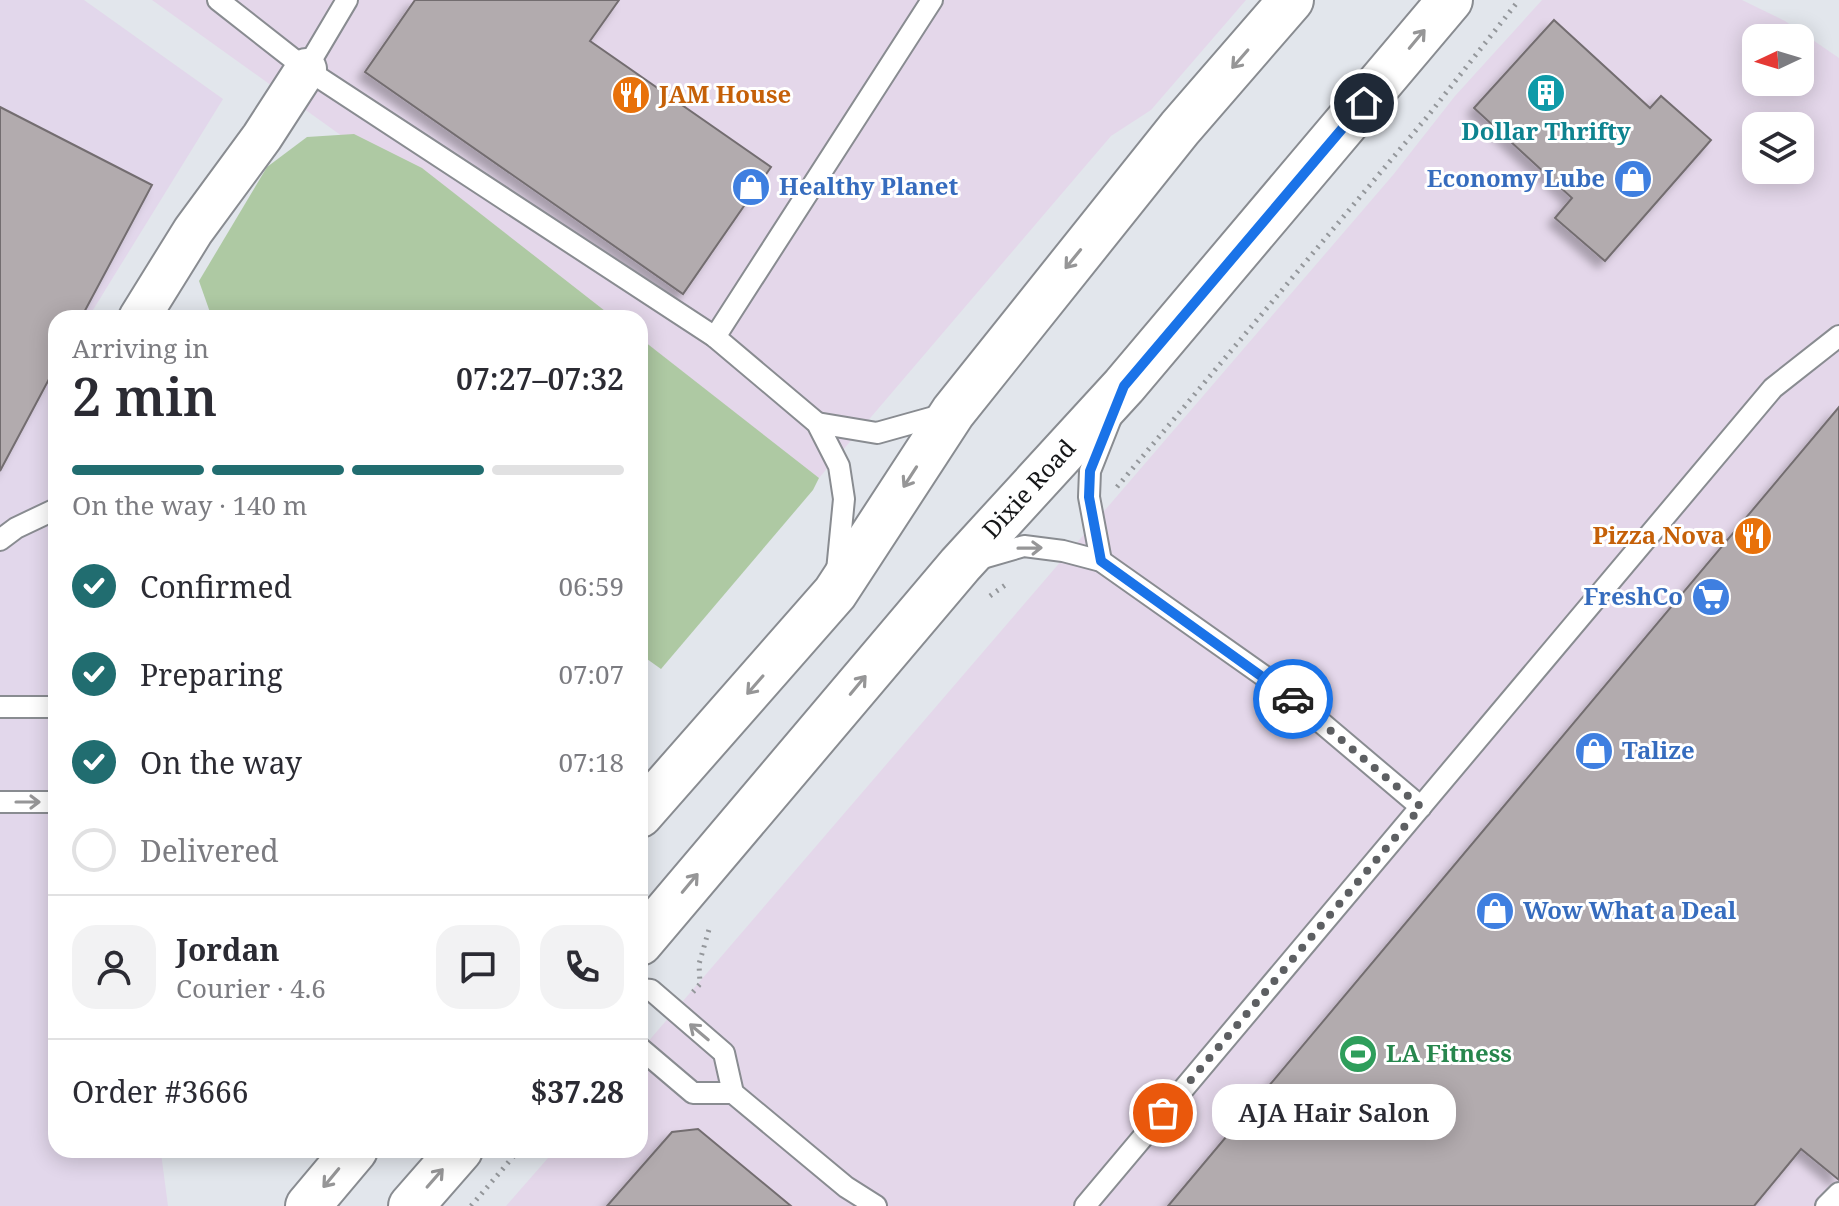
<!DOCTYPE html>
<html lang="en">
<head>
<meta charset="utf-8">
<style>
  :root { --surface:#fff; --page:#f2f2f3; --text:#2b2b33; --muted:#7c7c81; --line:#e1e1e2; --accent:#216d70 }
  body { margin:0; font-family:"Noto Serif",serif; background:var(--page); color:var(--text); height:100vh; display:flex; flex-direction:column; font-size:30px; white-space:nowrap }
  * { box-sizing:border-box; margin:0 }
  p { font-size:26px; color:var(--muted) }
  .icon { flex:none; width:44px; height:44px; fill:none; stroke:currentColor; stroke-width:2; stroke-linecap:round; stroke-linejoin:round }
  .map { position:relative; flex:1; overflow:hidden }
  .side { position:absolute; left:48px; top:310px; width:600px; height:848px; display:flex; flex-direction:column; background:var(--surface); border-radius:24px; box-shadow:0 4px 20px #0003 }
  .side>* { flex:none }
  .needle { width:52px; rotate:266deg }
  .buttons { position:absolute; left:1742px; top:24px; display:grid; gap:16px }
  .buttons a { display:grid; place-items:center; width:72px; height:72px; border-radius:16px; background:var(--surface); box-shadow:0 4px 20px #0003; font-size:40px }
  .pin { position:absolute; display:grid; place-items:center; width:68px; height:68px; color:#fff; margin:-34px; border:4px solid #fff; border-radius:50%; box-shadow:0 2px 8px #0007 }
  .courier { position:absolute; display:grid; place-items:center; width:80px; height:80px; margin:-40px; border:6px solid #1a73e8; border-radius:50%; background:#fff; color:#222; box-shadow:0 2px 10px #0007 }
  .bubble { position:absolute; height:56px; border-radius:24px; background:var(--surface); box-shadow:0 4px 20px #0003; font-size:26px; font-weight:600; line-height:56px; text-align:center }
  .headline em { font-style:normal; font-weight:600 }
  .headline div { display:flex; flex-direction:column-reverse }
  .headline { display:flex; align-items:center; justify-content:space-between; height:136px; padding:0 24px }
  h1 { font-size:52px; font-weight:600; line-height:60px }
  .bar { display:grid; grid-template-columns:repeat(4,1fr); gap:12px 8px; align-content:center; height:96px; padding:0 24px }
  .bar i { height:10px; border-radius:6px; background:var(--line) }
  .bar .on { background:var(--accent) }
  .bar p { grid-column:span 4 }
  .line { display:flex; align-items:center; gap:20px; padding:0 24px; border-top:2px solid var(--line) }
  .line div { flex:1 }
  .round { display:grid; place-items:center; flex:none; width:84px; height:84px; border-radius:24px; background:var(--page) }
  ol { padding:0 24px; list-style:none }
  li { display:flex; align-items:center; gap:24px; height:88px }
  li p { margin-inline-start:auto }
  li .icon { padding:8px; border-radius:50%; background:var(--accent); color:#fff; stroke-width:4 }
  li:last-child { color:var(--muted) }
  li i { width:44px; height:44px; border:4px solid var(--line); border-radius:50% }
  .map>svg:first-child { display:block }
</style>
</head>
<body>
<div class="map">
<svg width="1839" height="1206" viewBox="0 0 1839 1206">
  <defs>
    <filter id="shadow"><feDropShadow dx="-7" dy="7" stdDeviation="4" flood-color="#0004"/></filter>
  </defs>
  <rect width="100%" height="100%" fill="#e2e6ec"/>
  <g fill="#e4d7ea" fill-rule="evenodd">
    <polygon points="152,0 1246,0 1151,110 1111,136 819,478 640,350 640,318 596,318"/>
    <path d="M1542 0H1742L1785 21 1839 58V1206H506L555 1150H640V1051L1393 175 1455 96ZM1756 38H1800V82H1756ZM1756 126H1800V170H1756Z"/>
  </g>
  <polygon fill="#e2d7eb" points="0,0 84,0 223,99 88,318 56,318 56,1150 163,1150 161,1153 168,1206 0,1206"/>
  <g fill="#aec9a3">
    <polygon points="354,134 422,168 614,318 212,318 199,281 267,167 307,137"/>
    <polygon points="640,338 819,478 813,490 661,669 640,654"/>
  </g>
  <g fill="#b2abae" stroke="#736d70" stroke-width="2" filter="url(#shadow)">
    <polygon points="415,0 619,0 590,41 771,167 683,294 365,72"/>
    <polygon points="1554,20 1650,108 1661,96 1711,140 1605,261 1555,218 1572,198 1474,108"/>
    <polygon points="0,107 152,185 81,318 56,318 56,366 0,471"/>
    <polygon points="1839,407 1839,1180 1801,1149 1754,1206 1168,1206"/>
    <polygon points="698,1129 791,1206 607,1206 672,1132"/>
  </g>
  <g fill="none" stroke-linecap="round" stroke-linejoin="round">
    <defs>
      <g id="lane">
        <polyline points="218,0 306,69 715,337 817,423 839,466 844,499 837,571"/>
        <polyline points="306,69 347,0"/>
        <polyline points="715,337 932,0"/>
        <polyline points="817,423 877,433 945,414"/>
        <polyline points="0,540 16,528 56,509"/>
        <polyline points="976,560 1024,546 1063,551 1101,561 1278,686 1421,807"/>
        <polyline points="1101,561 1089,497 1090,471 1111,418"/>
        <polyline points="0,707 56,707"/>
        <polyline points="0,802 56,802"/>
        <polyline points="640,989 651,990 724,1053 733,1093 846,1187 876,1206"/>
        <polyline points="640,1048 693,1093 733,1093"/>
        <polyline points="1085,1206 1773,388 1839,336"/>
        <polyline points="1826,1206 1839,1193"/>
      </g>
      <polyline id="street" points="139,318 193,231 262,137 306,69"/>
      <g id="secondary">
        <polyline points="640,815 835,593 953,412 1180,128 1291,0"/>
        <path id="s1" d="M640 943 960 565 1124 386 1450 0"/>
        <polyline points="308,1206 355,1150"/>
        <polyline points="411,1206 460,1150"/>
      </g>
    </defs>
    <use href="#lane" stroke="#898c91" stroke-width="24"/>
    <use href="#street" stroke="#898c91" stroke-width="44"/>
    <use href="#secondary" stroke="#898c91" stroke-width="48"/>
    <g stroke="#94979b" stroke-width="5" stroke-dasharray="2 6" stroke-linecap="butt">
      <polyline points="1117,487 1427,117 1519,0"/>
      <polyline points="990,596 1008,583"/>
      <polyline points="693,992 700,984 699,964 710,926"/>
      <polyline points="471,1206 519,1150"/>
    </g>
    <use href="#lane" stroke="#fff" stroke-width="20"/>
    <use href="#street" stroke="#fff" stroke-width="40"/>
    <use href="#secondary" stroke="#fff" stroke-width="44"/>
  </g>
  <defs><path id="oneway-shaft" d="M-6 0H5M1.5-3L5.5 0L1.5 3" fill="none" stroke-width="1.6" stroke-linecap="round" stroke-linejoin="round" transform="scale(2)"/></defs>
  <g stroke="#969697">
    <use href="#oneway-shaft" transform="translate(1417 39) rotate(-50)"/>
    <use href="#oneway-shaft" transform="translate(1240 59) rotate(131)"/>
    <use href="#oneway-shaft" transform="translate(1073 259) rotate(129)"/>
    <use href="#oneway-shaft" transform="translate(910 477) rotate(123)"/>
    <use href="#oneway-shaft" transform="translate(1030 548) rotate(-1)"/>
    <use href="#oneway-shaft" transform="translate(755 685) rotate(131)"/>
    <use href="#oneway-shaft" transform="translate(858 685) rotate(-50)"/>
    <use href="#oneway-shaft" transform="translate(28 802)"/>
    <use href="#oneway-shaft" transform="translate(690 883) rotate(-50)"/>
    <use href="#oneway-shaft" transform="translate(699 1032) rotate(-140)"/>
    <use href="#oneway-shaft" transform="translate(331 1178) rotate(130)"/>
    <use href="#oneway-shaft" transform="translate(435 1178) rotate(-49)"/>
  </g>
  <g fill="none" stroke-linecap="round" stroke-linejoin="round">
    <polyline stroke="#5d5f62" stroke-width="8" stroke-dasharray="0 14.4" points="1163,1113 1421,807 1293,699"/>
    <polyline stroke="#1a73e8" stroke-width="10" points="1293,699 1101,561 1089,497 1090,471 1124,386 1364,103"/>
  </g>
  <defs>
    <symbol id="building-disc" viewBox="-11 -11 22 22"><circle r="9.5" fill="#0f9aa8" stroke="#fff"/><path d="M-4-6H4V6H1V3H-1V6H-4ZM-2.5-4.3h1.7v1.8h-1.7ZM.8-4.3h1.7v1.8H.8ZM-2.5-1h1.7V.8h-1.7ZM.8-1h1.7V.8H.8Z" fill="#fff"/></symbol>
    <symbol id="restaurant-disc" viewBox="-11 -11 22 22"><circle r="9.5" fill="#e8710a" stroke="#fff"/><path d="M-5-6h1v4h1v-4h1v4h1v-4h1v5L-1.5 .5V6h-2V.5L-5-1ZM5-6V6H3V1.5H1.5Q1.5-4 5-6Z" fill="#fff"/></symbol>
    <symbol id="shop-disc" viewBox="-11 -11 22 22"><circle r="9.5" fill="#3f7fe0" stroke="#fff"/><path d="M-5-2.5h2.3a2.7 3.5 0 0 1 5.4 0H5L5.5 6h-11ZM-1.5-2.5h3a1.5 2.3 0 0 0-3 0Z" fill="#fff"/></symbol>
    <symbol id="supermarket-disc" viewBox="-11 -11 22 22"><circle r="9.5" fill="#3f7fe0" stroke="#fff"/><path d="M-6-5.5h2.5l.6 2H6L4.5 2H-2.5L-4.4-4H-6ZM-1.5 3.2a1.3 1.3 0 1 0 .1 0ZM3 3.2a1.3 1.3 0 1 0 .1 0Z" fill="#fff"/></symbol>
    <symbol id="stadium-disc" viewBox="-11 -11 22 22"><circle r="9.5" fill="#2e9e5b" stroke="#fff"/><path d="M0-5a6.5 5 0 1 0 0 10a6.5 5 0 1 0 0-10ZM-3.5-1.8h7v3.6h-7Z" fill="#fff"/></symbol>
  </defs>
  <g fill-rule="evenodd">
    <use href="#building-disc" x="1524" y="71" width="44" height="44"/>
    <use href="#restaurant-disc" x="609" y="73" width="44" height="44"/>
    <use href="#shop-disc" x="1611" y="157" width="44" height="44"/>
    <use href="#shop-disc" x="729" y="165" width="44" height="44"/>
    <use href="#restaurant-disc" x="1731" y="514" width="44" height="44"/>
    <use href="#supermarket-disc" x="1689" y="575" width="44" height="44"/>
    <use href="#shop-disc" x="1572" y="729" width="44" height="44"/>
    <use href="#shop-disc" x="1473" y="889" width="44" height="44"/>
    <use href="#stadium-disc" x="1336" y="1032" width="44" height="44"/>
  </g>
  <g text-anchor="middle" stroke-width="6" stroke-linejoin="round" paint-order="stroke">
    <g font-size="24" font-weight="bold" fill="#c56008" stroke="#fff" text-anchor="start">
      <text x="659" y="103">JAM House</text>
      <text x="1725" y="544" text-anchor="end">Pizza Nova</text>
    </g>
    <g font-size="24" font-weight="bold" fill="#0d838f" stroke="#fff">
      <text x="1546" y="140">Dollar Thrifty</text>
    </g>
    <g font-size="24" font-weight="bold" fill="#366cbe" stroke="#fff" text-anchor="start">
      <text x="1605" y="187" text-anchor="end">Economy Lube</text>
      <text x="779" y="195">Healthy Planet</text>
      <text x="1683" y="605" text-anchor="end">FreshCo</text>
      <text x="1622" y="759">Talize</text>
      <text x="1523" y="919">Wow What a Deal</text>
    </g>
    <g font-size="24" fill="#151618" stroke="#fff">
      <text dy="8" stroke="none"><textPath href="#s1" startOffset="598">Dixie Road</textPath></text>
    </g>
    <g font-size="24" font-weight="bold" fill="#27864d" stroke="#fff" text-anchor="start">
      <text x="1386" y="1062">LA Fitness</text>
    </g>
  </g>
</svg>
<div class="buttons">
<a><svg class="needle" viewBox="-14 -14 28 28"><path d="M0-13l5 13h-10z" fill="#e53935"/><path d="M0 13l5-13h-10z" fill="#7c7c81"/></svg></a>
<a><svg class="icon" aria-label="layers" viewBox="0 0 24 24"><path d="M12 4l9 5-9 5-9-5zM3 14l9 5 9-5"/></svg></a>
</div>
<div class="pin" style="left:1163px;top:1113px;background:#ea580c"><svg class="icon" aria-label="bag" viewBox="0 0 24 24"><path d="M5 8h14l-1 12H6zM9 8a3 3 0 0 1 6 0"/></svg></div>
<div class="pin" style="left:1364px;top:103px;background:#1f2937"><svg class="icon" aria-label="home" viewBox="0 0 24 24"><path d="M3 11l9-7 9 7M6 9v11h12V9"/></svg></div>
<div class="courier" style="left:1293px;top:699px"><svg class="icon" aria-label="car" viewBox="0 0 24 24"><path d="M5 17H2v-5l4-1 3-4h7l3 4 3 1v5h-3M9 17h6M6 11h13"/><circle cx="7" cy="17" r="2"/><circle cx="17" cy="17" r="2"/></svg></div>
<div class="bubble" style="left:1212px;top:1084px;width:244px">AJA Hair Salon</div>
<section class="side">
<div class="headline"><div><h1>2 min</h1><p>Arriving in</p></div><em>07:27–07:32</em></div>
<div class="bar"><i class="on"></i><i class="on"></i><i class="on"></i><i></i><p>On the way · 140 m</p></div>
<ol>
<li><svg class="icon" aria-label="check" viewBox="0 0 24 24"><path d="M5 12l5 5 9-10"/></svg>Confirmed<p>06:59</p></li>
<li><svg class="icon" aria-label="check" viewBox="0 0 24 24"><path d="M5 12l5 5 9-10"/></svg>Preparing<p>07:07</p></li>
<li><svg class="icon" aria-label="check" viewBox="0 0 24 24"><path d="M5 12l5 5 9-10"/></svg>On the way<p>07:18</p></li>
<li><i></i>Delivered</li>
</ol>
<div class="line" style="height:144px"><a class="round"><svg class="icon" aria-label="person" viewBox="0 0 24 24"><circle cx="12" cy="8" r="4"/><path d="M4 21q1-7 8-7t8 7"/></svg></a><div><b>Jordan</b><p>Courier · 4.6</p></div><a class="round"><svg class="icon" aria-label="chat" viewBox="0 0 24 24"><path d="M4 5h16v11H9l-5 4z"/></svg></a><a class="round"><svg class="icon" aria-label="phone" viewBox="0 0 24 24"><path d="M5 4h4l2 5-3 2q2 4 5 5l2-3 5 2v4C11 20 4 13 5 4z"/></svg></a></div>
<div class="line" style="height:104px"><div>Order #3666</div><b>$37.28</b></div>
</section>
</div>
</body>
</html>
